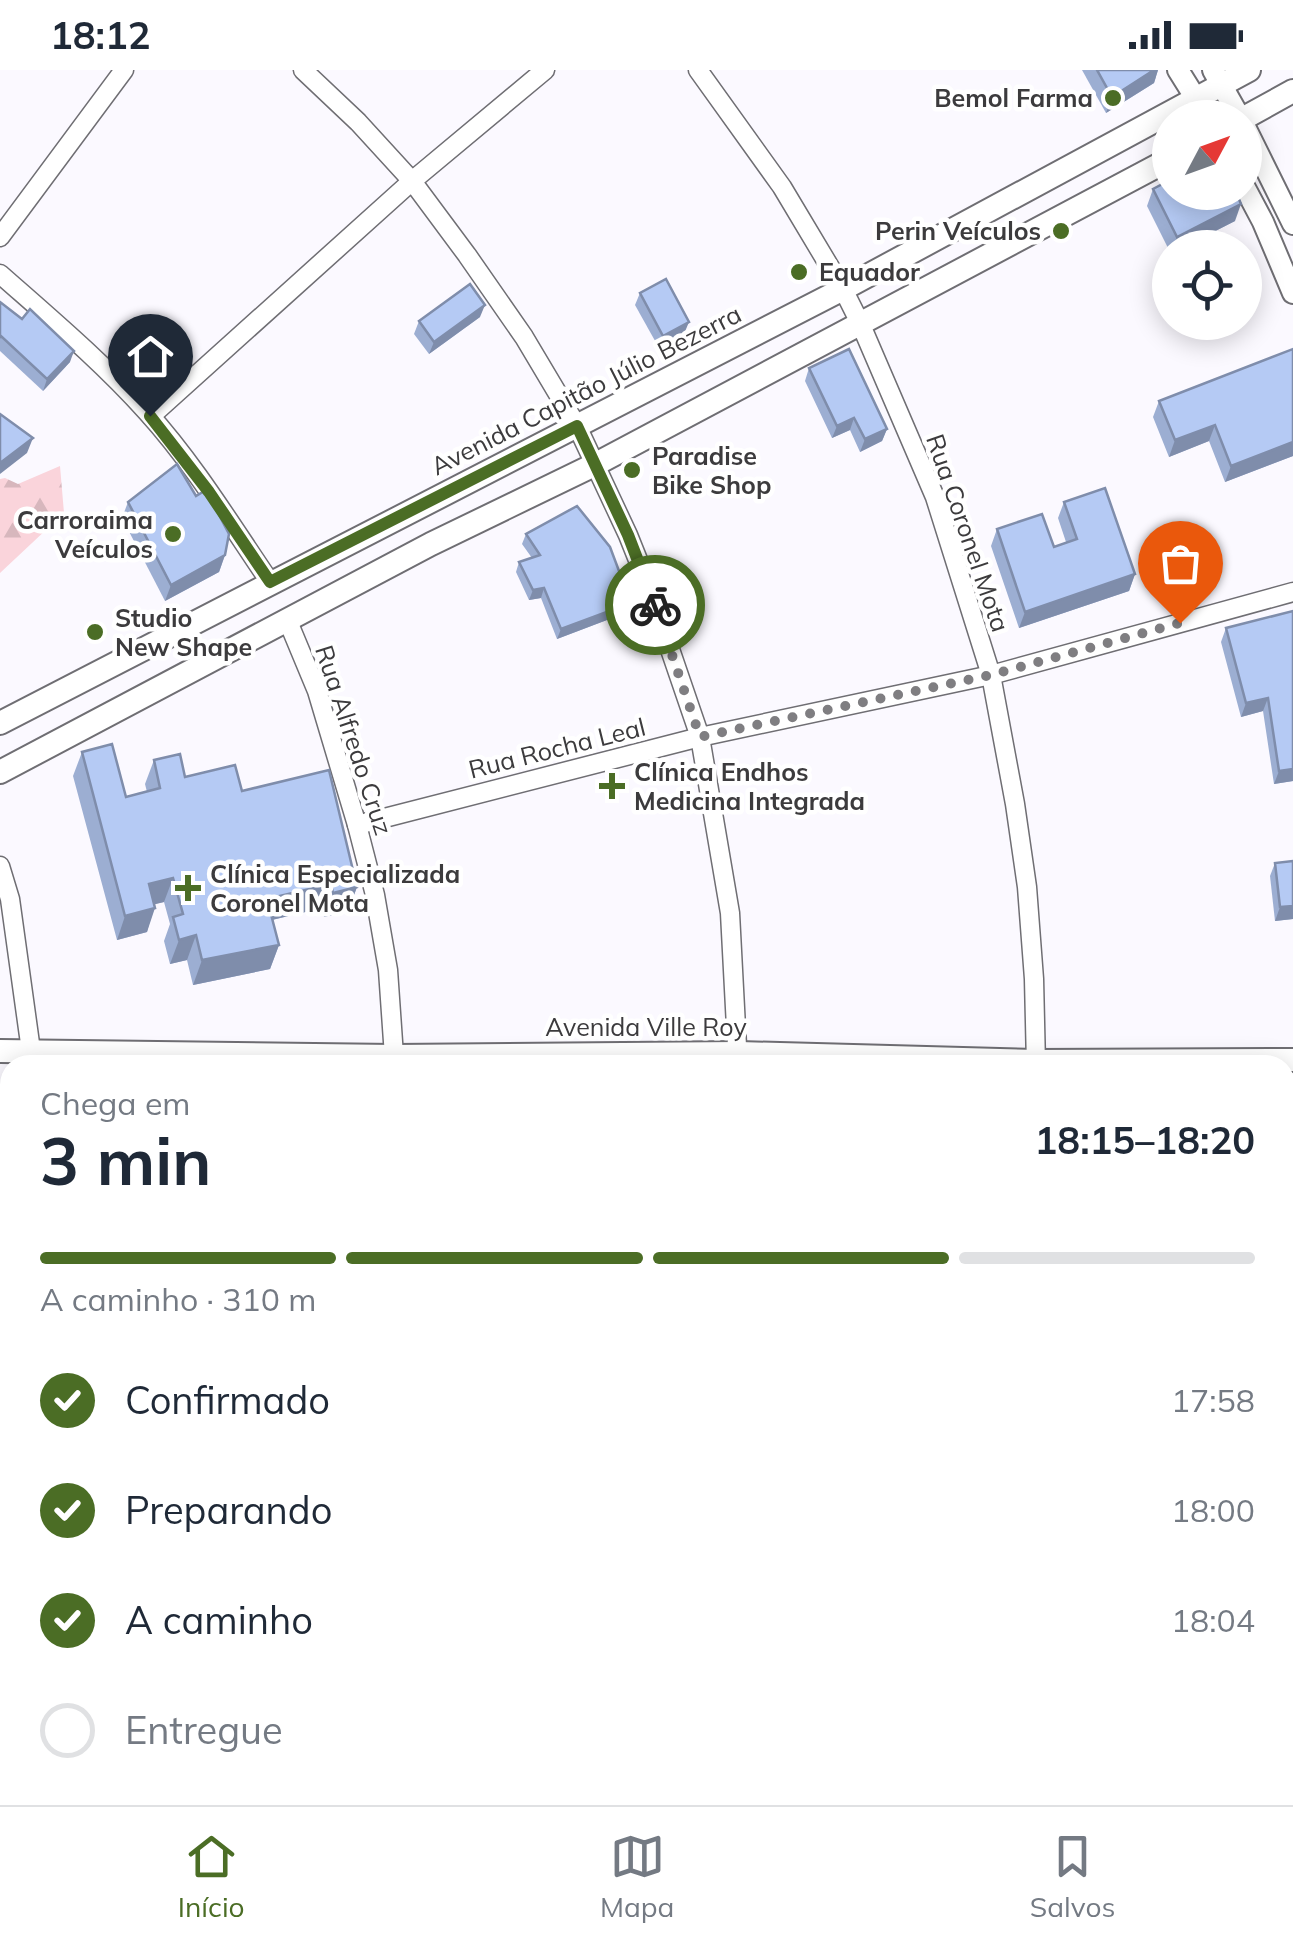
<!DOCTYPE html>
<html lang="pt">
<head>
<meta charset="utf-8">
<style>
  :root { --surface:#fff; --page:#f6f6f7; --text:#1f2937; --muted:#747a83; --line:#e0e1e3; --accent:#4b6d25 }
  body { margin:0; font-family:Mulish,sans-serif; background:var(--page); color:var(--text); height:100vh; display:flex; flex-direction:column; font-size:38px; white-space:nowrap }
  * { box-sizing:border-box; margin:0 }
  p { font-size:32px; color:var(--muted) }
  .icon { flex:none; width:55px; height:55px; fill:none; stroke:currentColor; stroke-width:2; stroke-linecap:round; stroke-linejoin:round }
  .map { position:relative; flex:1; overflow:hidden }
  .side { position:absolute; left:0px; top:985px; width:1295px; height:750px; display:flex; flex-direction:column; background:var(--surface); border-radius:30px 30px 0 0; box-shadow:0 5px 25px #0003 }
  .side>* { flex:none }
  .needle { width:65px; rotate:49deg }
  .fabs { position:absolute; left:1152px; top:30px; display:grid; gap:20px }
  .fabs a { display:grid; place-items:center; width:110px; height:110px; border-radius:50%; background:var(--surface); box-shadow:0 5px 25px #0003; font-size:50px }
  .pin { position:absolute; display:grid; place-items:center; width:85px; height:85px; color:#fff; margin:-102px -42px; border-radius:50% 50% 50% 0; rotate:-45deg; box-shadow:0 0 10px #0007 }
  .pin .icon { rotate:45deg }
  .courier { position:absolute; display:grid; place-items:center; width:100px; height:100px; margin:-50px; border:8px solid #4b6d25; border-radius:50%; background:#fff; color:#222; box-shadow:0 2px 12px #0007 }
  .summary em { font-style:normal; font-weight:700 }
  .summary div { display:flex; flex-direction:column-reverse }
  .summary { display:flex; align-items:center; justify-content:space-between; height:170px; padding:0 40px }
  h1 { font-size:65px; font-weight:700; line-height:75px }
  .bar { display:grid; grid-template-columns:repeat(4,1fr); gap:15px 10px; align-content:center; height:120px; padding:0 40px }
  .bar i { height:12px; border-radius:8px; background:var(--line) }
  .bar .active { background:var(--accent) }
  .bar p { grid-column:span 4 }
  ol { padding:0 40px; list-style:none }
  li { display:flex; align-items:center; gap:30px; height:110px }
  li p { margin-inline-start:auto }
  li .icon { padding:10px; border-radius:50%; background:var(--accent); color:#fff; stroke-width:4 }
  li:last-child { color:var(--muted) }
  li i { width:55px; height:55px; border:5px solid var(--line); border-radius:50% }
  .status { display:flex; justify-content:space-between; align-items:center; height:70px; padding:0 50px; background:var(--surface); direction:ltr }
  .status svg { height:28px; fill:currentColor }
  .tab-bar { display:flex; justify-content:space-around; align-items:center; height:140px; border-top:2px solid var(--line); background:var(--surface); font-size:28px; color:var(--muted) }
  .tab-bar a { display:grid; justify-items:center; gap:5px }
  .tab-bar .active { color:var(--accent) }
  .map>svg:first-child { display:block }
</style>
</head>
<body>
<div class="status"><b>18:12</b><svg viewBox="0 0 49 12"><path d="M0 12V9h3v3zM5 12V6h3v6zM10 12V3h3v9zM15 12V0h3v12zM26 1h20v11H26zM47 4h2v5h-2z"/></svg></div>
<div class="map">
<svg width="1293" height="1735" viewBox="0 0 1293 1735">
  <defs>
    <pattern id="forest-firs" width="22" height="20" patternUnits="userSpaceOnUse" patternTransform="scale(2.5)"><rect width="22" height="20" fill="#fad4db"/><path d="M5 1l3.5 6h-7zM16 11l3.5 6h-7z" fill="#d7b7bd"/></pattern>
  </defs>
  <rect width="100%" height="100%" fill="#fbf9ff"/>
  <polygon fill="url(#forest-firs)" points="60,396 64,443 0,503 0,409 5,408 18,414"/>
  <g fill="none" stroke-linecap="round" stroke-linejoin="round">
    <defs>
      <g id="tertiary">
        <polyline points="303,0 358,52 412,111 467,185 524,267 577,356 628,465 648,515 700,667 730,843 738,995"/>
        <polyline points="698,0 782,117 843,219 861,255 935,427 991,605 1015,734 1027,817 1034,909 1036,995"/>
        <polyline points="0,167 124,0"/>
        <path d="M0 204C51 249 102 292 147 342 194 394 231 455 270 512"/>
        <polyline points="151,346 412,111 545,0"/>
        <polyline points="287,549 317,621 357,755 375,825 388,900 394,986"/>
        <polyline points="357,755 700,667 991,605 1293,522"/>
        <polyline points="0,796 10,829 33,995"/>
        <polyline points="18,1735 18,1725"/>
        <polyline points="387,1735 387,1725"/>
        <polyline points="555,1735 555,1725"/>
        <polyline points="735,1735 735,1725"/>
        <polyline points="1032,1735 1032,1725"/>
      </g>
      <g id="secondary">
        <polyline points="1178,0 1208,48"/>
        <polyline points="1213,0 1240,48"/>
        <polyline points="1245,57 1293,154"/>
        <polyline points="1245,118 1263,152 1293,223"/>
        <polyline points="0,1270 10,1270"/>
        <polyline points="1285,1275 1293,1275"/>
        <polyline points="0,1299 10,1299"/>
        <polyline points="1285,1303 1293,1303"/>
        <polyline points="0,1620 10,1620"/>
        <polyline points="1285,1620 1293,1621"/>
        <polyline points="0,1649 10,1649"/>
        <polyline points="1285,1653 1293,1653"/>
      </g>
      <g id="primary">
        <polyline points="1244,48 1293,21"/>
        <polyline points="0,653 843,219 1249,0"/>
        <polyline points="0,702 431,474 596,394 1170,89"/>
        <polyline points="0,981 394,986 739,983 1036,991 1293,990"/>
        <polyline points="0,1033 10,1033"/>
        <polyline points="1285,1036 1293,1036"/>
      </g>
    </defs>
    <use href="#tertiary" stroke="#6f6e73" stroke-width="21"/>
    <use href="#secondary" stroke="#6f6e73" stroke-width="24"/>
    <use href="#primary" stroke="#6f6e73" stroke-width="26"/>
    <use href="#tertiary" stroke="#fff" stroke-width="18"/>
    <use href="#secondary" stroke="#fff" stroke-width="20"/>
    <use href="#primary" stroke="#fff" stroke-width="22"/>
  </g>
  <g fill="#9caed2">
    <polygon points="1082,0 1158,0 1154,13 1106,43"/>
    <polygon points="1153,119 1235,151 1182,178 1170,178 1170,182 1147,136"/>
    <polygon points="640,223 684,264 659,278 635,235"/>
    <polygon points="0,232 22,249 70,292 43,321 0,281"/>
    <polygon points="480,247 429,284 414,264 419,251"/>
    <polygon points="1293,279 1293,386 1225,412 1209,371 1169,387 1153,347 1159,331"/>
    <polygon points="809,298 887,359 882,371 860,382 850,360 832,368 805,311"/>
    <polygon points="128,432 225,485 219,502 165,531 122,448"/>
    <polygon points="1064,432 1135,504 1129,521 1019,558 991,476 997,459 1054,477 1066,472 1058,448"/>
    <polygon points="526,464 628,542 557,569 541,528 529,530 516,502 519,492 532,488 522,474"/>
    <polygon points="1293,541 1293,711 1274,714 1263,641 1241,647 1221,572 1226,558"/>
    <polygon points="82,682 126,727 147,722 145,714 154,690 185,707 242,721 357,817 348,841 324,847 322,838 272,850 279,875 270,899 193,915 187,890 170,894 164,871 170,854 164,832 154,834 147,862 117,870 73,706"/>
    <polygon points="1293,791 1293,849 1275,851 1270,806 1275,793"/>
    <rect x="590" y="1725" width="116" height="10"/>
  </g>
  <g fill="#7f8dab">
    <polygon points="1154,0 1158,0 1154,13 1106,43 1112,27"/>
    <polygon points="1241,134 1235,151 1182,178 1173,178 1177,167"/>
    <polygon points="485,235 480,247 429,284 434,272"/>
    <polygon points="689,252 684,264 659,278 663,266"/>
    <polygon points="74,281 70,292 43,321 47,309"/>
    <polygon points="854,348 850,360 832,368 837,356"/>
    <polygon points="1215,355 1209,371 1169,387 1175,370"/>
    <polygon points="887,359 882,371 860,382 865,369"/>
    <polygon points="33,368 27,383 0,404 0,393"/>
    <polygon points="1293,372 1293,386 1225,412 1231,396"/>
    <polygon points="225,485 219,502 165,531 171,515"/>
    <polygon points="1135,504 1129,521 1019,558 1025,542"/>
    <polygon points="544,518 541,528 529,530 533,520"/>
    <polygon points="631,533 628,542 557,569 561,559"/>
    <polygon points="1268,628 1263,641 1241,647 1246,633"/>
    <polygon points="1293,699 1293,711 1274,714 1279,701"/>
    <polygon points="173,808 164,832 140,838 149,814"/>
    <polygon points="331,814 322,838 259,853 267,829"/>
    <polygon points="357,817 348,841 324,847 333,823"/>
    <polygon points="1293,836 1293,849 1275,851 1280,837"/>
    <polygon points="155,838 147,862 117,870 125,846"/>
    <polygon points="196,865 187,890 170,894 179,870"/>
    <polygon points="279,875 270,899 193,915 202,890"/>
    <polygon points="0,1410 5,1410 0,1424"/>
    <polygon points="10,1465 8,1480 3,1493 0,1493 0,1480"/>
    <polygon points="0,1568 9,1568 4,1581 0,1581"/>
  </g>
  <g fill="#b5caf4" stroke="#7f8dab" stroke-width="2.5">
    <polygon points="1097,0 1154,0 1112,27"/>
    <polygon points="1170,110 1170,122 1236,122 1241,134 1177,167 1153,119"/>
    <polygon points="666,209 689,252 663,266 640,223"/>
    <polygon points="470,214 485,235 434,272 419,251"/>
    <polygon points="0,232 22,249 30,239 74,281 47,309 1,266 0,268"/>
    <polygon points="849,279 887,359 865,369 854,348 837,356 809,298"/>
    <polygon points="1293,279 1293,372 1231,396 1215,355 1175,370 1159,331"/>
    <polygon points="0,344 33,368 0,393"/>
    <polygon points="177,394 196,426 206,420 229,464 225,485 171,515 128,432"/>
    <polygon points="1105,418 1135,504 1025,542 997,459 1042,444 1054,477 1077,469 1064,432"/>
    <polygon points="577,436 610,477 631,533 561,559 544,518 533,520 519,492 540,485 526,464"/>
    <polygon points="1293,541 1293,699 1279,701 1268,628 1246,633 1226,558"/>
    <polygon points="112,674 126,727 160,718 154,690 180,684 185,707 235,695 242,721 329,700 357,817 333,823 331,814 267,829 279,875 202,890 196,865 179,870 173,847 183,844 173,808 149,814 155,838 125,846 82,682"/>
    <polygon points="1293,791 1293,836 1280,837 1275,793"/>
    <polygon points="0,1315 3,1315 5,1410 0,1410"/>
    <polygon points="0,1447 10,1447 8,1480 0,1480"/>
    <polygon points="0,1519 7,1519 9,1568 0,1568"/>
    <rect x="595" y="1725" width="111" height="10"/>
  </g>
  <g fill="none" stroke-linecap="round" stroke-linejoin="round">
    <polyline stroke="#7f7e81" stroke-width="10" stroke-dasharray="0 18" points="655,535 700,667 991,605 1180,553"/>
    <polyline stroke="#4b6d25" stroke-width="12" points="150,346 209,422 270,512 577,356 628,465 655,535"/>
  </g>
  <g fill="#4b6d25" stroke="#fff" stroke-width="4">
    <circle cx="1113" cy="28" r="10"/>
    <circle cx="1061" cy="161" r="10"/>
    <circle cx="799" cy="202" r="10"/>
    <circle cx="632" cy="400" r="10"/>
    <circle cx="173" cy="464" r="10"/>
    <circle cx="95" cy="562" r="10"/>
    <path d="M607 701h10v10h10v10h-10v10h-10v-10h-10v-10h10z"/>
    <path d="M183 803h10v10h10v10h-10v10h-10v-10h-10v-10h10z"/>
  </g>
  <g text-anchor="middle" stroke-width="9" stroke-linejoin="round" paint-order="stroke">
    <g font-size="25" font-weight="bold" fill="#3c3b3d" stroke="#fff" text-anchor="start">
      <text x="1093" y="37" text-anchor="end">Bemol Farma</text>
      <text x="1041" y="170" text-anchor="end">Perin Veículos</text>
      <text x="819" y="211">Equador</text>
      <text x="652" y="395">Paradise<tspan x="652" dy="29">Bike Shop</tspan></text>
      <text x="153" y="459" text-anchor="end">Carroraima<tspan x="153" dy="29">Veículos</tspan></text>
      <text x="115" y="557">Studio<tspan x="115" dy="29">New Shape</tspan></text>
      <text x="634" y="711">Clínica Endhos<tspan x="634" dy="29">Medicina Integrada</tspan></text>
      <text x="210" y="813">Clínica Especializada<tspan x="210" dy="29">Coronel Mota</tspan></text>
    </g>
    <g font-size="25" fill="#3c3b3d" stroke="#fff">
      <text transform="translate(586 320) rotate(-27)" y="9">Avenida Capitão Júlio Bezerra</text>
      <text transform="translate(968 463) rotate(71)" y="9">Rua Coronel Mota</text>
      <text transform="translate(354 670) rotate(72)" y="9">Rua Alfredo Cruz</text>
      <text transform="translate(557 678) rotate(-14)" y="9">Rua Rocha Leal</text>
      <text x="646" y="966">Avenida Ville Roy</text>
    </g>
  </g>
</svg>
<div class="fabs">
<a><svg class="needle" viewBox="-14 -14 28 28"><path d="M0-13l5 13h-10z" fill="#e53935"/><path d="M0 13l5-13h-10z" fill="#747a83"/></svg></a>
<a><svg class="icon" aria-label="locate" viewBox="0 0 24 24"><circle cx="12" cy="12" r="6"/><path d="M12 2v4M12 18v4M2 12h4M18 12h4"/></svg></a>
</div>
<div class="pin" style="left:1180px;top:553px;background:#ea580c"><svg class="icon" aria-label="bag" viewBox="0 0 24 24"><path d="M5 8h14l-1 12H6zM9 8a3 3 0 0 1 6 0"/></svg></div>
<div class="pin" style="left:150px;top:346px;background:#1f2937"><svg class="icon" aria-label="home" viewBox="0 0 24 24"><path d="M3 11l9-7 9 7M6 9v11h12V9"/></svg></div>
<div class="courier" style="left:655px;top:535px"><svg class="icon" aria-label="bike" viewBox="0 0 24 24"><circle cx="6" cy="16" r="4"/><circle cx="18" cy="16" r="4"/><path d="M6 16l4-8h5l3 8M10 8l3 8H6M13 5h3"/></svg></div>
<section class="side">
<div class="summary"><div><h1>3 min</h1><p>Chega em</p></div><em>18:15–18:20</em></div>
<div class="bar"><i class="active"></i><i class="active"></i><i class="active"></i><i></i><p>A caminho · 310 m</p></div>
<ol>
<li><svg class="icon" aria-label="check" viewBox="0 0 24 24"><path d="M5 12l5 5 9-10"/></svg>Confirmado<p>17:58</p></li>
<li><svg class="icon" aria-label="check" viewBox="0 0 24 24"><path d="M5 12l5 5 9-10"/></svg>Preparando<p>18:00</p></li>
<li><svg class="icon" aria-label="check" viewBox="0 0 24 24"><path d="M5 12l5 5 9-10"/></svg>A caminho<p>18:04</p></li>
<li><i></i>Entregue</li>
</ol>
</section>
</div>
<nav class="tab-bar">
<a class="active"><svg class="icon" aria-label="home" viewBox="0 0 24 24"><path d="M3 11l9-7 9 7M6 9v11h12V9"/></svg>Início</a>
<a><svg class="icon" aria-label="map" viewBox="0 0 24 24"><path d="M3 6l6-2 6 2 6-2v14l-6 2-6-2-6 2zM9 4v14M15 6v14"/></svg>Mapa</a>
<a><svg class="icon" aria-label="saved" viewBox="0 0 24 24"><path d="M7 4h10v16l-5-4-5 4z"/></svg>Salvos</a>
</nav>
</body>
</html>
